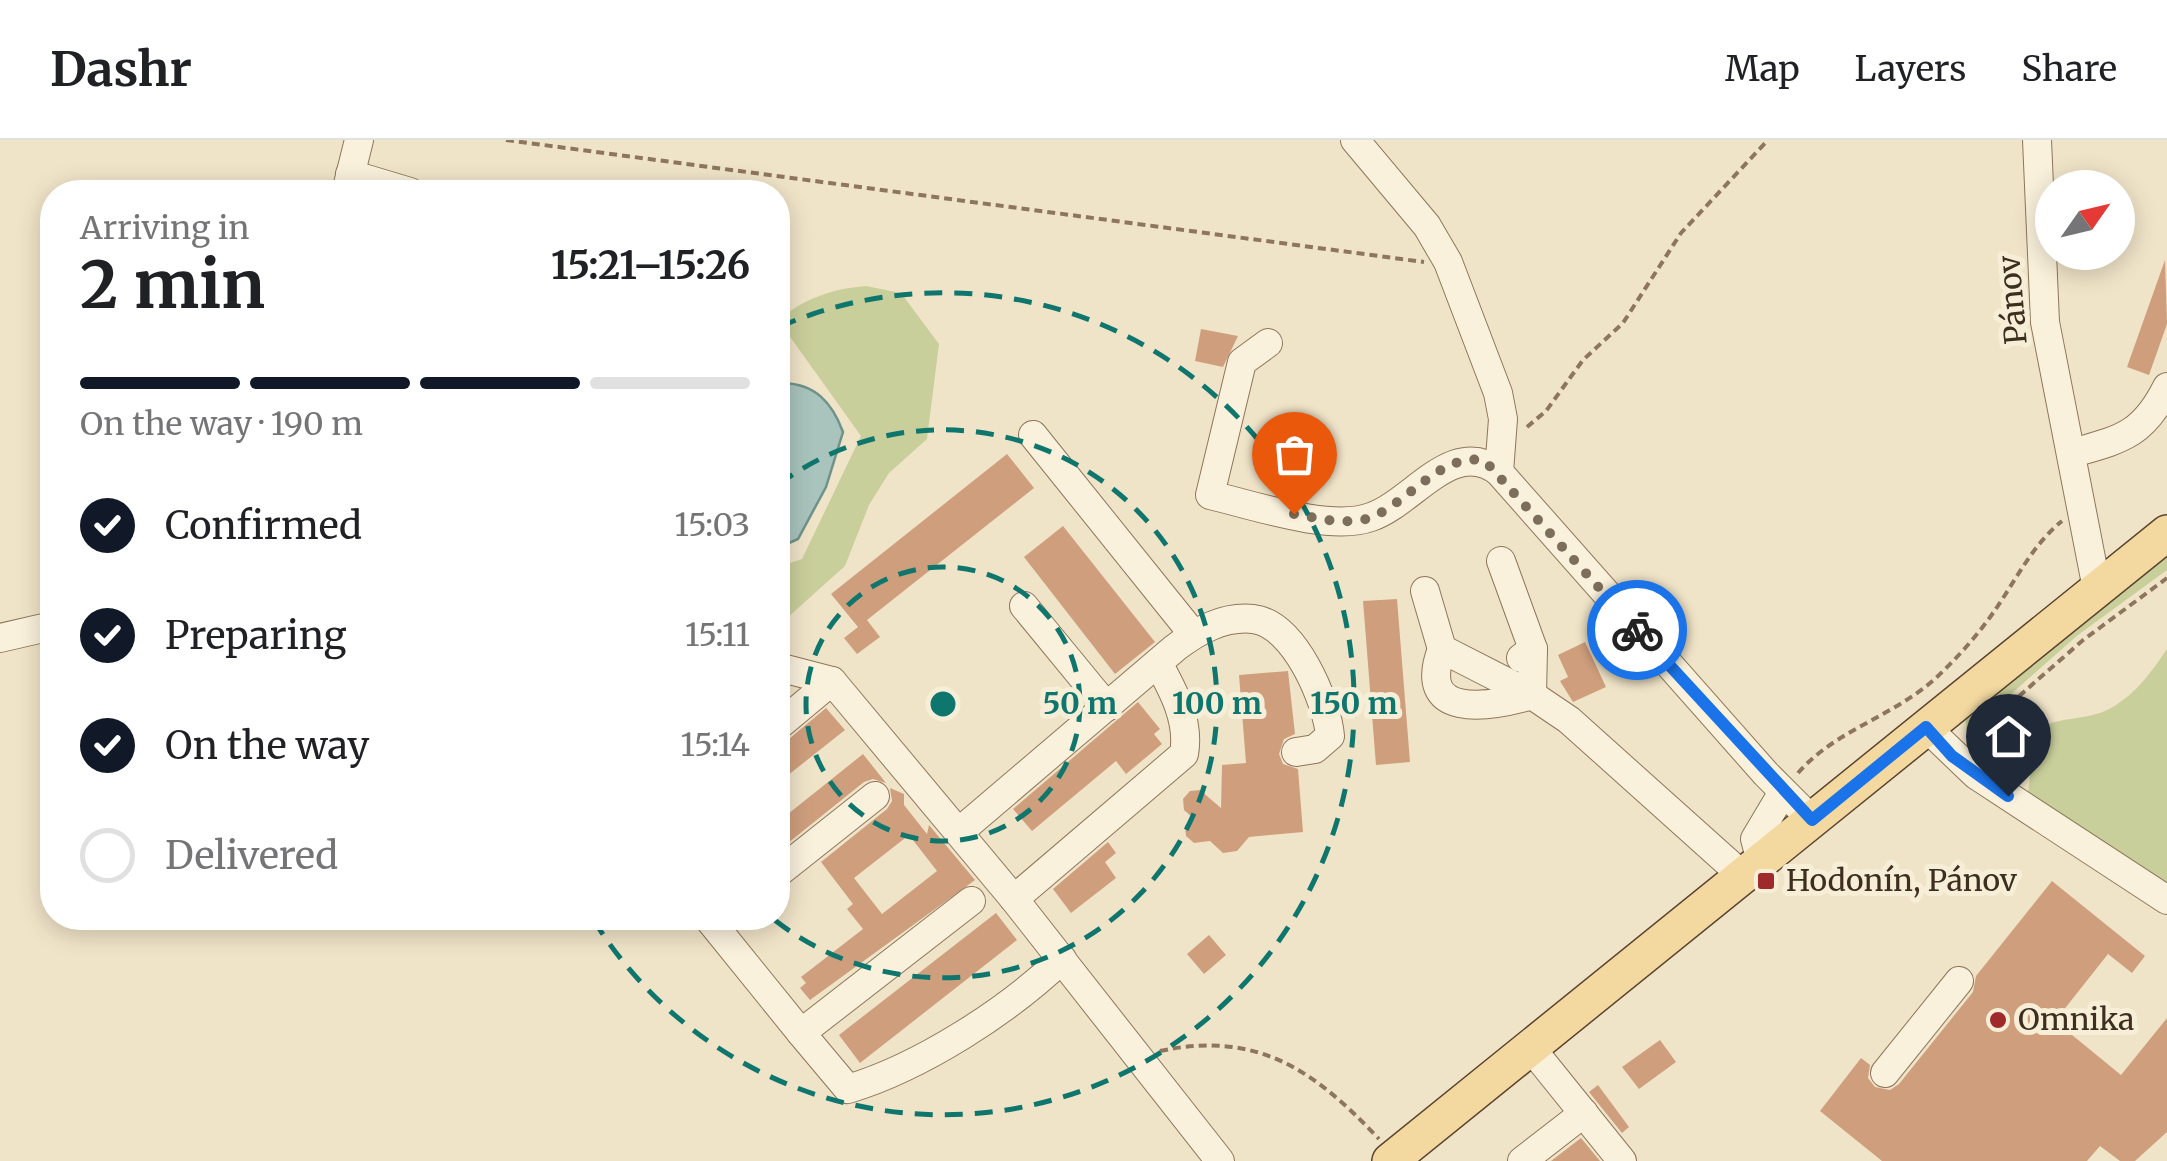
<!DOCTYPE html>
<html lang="en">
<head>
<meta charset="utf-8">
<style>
  :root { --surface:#fff; --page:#f2f2f2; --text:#202124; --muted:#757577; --line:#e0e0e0; --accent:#111827 }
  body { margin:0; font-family:Merriweather,serif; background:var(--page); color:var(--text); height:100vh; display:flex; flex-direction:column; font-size:38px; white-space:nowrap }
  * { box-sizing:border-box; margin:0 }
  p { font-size:32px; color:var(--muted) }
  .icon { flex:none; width:55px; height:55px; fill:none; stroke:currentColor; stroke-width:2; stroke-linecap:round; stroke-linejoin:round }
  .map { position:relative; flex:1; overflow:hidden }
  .sheet { position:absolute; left:40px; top:40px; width:750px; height:750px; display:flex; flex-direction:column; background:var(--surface); border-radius:40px; box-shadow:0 5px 25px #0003 }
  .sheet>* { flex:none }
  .needle { width:65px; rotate:56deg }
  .controls { position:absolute; left:2035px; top:30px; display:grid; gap:20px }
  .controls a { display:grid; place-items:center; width:100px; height:100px; border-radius:50%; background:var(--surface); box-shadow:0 5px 25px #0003; font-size:50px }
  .pin { position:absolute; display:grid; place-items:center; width:85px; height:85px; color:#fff; margin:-102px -42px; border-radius:50% 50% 50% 0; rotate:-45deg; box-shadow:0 0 10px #0007 }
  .pin .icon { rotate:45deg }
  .courier { position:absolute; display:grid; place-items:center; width:100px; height:100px; margin:-50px; border:8px solid #1a73e8; border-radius:50%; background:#fff; color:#222; box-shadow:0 2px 12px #0007 }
  .head em { font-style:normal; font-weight:700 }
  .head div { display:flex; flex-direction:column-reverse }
  .head { display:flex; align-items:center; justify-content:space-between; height:170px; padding:0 40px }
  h1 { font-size:65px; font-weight:700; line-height:75px }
  .bar { display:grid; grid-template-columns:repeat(4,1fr); gap:15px 10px; align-content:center; height:120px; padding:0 40px }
  .bar i { height:12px; border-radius:8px; background:var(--line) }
  .bar .current { background:var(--accent) }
  .bar p { grid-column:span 4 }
  ol { padding:0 40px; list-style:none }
  li { display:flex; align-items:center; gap:30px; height:110px }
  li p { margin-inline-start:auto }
  li .icon { padding:10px; border-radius:50%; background:var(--accent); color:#fff; stroke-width:4 }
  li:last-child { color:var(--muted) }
  li i { width:55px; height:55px; border:5px solid var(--line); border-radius:50% }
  header { display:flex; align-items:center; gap:60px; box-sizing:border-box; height:140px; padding:0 50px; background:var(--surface); border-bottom:2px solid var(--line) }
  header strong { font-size:48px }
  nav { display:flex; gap:55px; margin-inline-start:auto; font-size:35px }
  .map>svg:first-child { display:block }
</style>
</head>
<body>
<header>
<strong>Dashr</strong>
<nav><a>Map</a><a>Layers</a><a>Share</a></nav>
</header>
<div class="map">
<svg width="2167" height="1021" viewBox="0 0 2167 1021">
  <rect width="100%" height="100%" fill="#f0e4c8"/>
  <g fill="#c9cf9b">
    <path d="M866 146 901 153 939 204 927 299 889 333 869 365 845 426 778 486V427L802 419 861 296 778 180C806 158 831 149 866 146Z"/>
    <polygon points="2167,412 2167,430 2078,495 1967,593 1965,574"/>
    <path d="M2167 509V747L2028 653 2035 591C2056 576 2082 581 2105 571 2133 558 2150 534 2167 509Z"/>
  </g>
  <path fill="#a9c4bc" stroke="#6f938a" stroke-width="2.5" d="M783 243C815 244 832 262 843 292L826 347 798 399 778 408V247Z"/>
  <g fill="#cf9f7d" fill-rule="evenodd">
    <polygon points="2165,120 2167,184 2149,235 2127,227"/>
    <polygon points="1201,189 1238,196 1223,227 1195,221"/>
    <polygon points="1007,314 1034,348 867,480 880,497 857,514 844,498 858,487 831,454"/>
    <polygon points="1063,386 1155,502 1115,534 1024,417"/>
    <polygon points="1397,459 1410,622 1376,625 1363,461"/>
    <polygon points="1585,502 1606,547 1573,562 1560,541 1568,537 1558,515"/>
    <polygon points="1288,531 1295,594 1284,599 1279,614 1283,624 1298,629 1303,692 1249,697 1237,711 1223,713 1210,701 1194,703 1186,696 1185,686 1192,677 1184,670 1183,659 1190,651 1200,650 1221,668 1222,625 1246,623 1239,535"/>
    <polygon points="1138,562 1160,589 1154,594 1162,604 1126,634 1116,621 1032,691 1013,669"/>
    <polygon points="826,568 845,590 778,643 778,603 789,599"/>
    <polygon points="863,614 886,643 873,639 864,642 778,711 778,682"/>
    <path d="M890 648 904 654V665L927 694 929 685 975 740 810 860 800 848 806 843 801 837 863 789 847 769 853 764 821 722 887 669 892 661ZM909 695 937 731 882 774 854 738Z"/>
    <polygon points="1108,702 1116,713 1105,722 1116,738 1071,773 1053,749"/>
    <polygon points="2052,741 2145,816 2132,833 2108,814 2055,881 2121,935 2167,878 2167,992 2135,1021 2120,1021 2100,1006 2087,1021 1882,1021 1820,971 1861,918 1870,925 1868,938 1875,947 1890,950 1899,944 1973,852 1976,836"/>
    <polygon points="996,773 1017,800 860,923 839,895"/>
    <polygon points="1209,795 1226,815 1204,834 1187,814"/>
    <polygon points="1660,900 1676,922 1639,949 1622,927"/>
    <polygon points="1598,945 1629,987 1622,993 1589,952"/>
    <polygon points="1581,998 1600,1021 1551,1021"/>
  </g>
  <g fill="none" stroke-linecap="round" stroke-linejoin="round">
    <defs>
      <g id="minor">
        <polyline points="1355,0 1427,86 1448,122 1498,253 1503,279 1499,332 1766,634 1812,680"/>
        <polyline points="2037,0 2045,182 2097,449"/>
        <polyline points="350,34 410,52"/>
        <polyline points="346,52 359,0"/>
        <path d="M1268 203 1242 222 1210 355C1253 365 1330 392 1371 377 1414 362 1453 296 1499 332"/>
        <polyline points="1033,295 1193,494"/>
        <path d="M2073 313C2122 299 2143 295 2167 247"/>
        <polyline points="1501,421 1533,509 1521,518"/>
        <polyline points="1425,451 1442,509 1532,555 1569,580 1743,736"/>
        <polyline points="1024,466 1107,567"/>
        <polyline points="0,498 52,486"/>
        <path d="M1442 509C1415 579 1487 568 1532 555L1533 509"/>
        <polyline points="778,527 832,541 1014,759 1220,1021"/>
        <polyline points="778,586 832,541"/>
        <polyline points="1926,587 1976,635 2167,760"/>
        <path d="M959 692 1175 508C1197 491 1223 476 1253 479 1294 483 1327 561 1330 596L1315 609 1296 612"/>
        <polyline points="1761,721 1755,699 1783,652"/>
        <polyline points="778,733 875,656"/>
        <path d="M1014 759 1184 614C1190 581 1173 550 1158 523"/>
        <polyline points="708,778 801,893 971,761"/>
        <path d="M801 893 848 949C921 927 1008 871 1062 819"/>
        <polyline points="1531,908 1622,1021"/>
        <polyline points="1885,933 1959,841"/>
        <polyline points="1522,1021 1584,973"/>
      </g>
      <polyline id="major" points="1390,1021 2167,393"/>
    </defs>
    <use href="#minor" stroke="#8d765c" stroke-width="30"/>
    <use href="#major" stroke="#5b4430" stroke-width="38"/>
    <g stroke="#8d765c" stroke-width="4" stroke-dasharray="8 5" stroke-linecap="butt">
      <polyline points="506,0 1424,122"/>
      <polyline points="1527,287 1546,271 1583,220 1623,183 1681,93 1768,0"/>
      <polyline points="1970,599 2082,501 2167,438"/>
      <path d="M1798 633C1835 590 1895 576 1937 537 1957 518 1977 496 1993 473 2015 442 2032 405 2062 381"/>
      <path d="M1160 911C1258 890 1315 931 1379 999"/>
    </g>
    <use href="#minor" stroke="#faf1dc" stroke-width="28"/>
    <use href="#major" stroke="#f3d9a0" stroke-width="35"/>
  </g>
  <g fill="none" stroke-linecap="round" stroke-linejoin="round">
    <path stroke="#7c6e5b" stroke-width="10" stroke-dasharray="0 18" d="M1294 374C1317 378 1342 385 1366 379 1405 368 1441 310 1485 321L1637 490"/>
    <polyline stroke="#1a73e8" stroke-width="12" points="1637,490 1812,680 1926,587 1952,616 2008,656"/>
  </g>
  <g fill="none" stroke="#0f766e" stroke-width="5" stroke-dasharray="18 12">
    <circle cx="943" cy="564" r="137"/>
    <path d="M778 345A274 274 0 1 1 772 778"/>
    <path d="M779 187A411 411 0 1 1 593 779"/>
  </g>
  <g fill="#9e2a2b" stroke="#f7eed8" stroke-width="4">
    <rect x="1756" y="731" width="20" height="20" rx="5"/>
    <circle cx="1998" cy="880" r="10"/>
  </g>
  <g text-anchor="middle" stroke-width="10" stroke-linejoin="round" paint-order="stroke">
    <g font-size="30" fill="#3d2e20" stroke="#f7eed8">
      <text transform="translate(2013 160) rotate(-95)" y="10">Pánov</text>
    </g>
    <g font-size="30" fill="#3d2e20" stroke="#f7eed8" text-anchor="start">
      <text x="1786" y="751">Hodonín, Pánov</text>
      <text x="2018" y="890">Omnika</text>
    </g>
  </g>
  <circle cx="943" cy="564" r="15" fill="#0f766e" stroke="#f7eed8" stroke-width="5"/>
  <g font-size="30" text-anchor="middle" font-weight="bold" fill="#0f766e" stroke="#f7eed8" stroke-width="10" stroke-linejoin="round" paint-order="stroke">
    <text x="1080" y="574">50 m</text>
    <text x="1217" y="574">100 m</text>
    <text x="1354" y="574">150 m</text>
  </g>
</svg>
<div class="controls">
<a><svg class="needle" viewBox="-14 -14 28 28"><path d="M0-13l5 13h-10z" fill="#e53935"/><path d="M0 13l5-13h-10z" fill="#757577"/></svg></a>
</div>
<div class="pin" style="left:1294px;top:374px;background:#ea580c"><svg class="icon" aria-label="bag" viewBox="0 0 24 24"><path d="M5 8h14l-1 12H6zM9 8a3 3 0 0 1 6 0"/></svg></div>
<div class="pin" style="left:2008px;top:656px;background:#1f2937"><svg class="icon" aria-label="home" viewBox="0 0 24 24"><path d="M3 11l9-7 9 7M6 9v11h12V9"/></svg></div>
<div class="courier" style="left:1637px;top:490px"><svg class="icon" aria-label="bike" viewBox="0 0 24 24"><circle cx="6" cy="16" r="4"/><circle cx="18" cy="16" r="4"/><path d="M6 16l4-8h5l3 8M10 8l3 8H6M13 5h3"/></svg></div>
<section class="sheet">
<div class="head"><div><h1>2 min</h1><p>Arriving in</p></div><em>15:21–15:26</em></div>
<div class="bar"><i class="current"></i><i class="current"></i><i class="current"></i><i></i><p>On the way · 190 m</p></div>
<ol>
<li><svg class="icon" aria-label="check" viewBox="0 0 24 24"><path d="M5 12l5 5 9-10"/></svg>Confirmed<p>15:03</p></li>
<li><svg class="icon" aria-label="check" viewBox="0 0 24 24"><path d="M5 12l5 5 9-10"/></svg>Preparing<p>15:11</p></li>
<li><svg class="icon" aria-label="check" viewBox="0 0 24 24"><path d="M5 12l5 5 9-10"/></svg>On the way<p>15:14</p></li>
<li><i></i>Delivered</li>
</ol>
</section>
</div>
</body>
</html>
